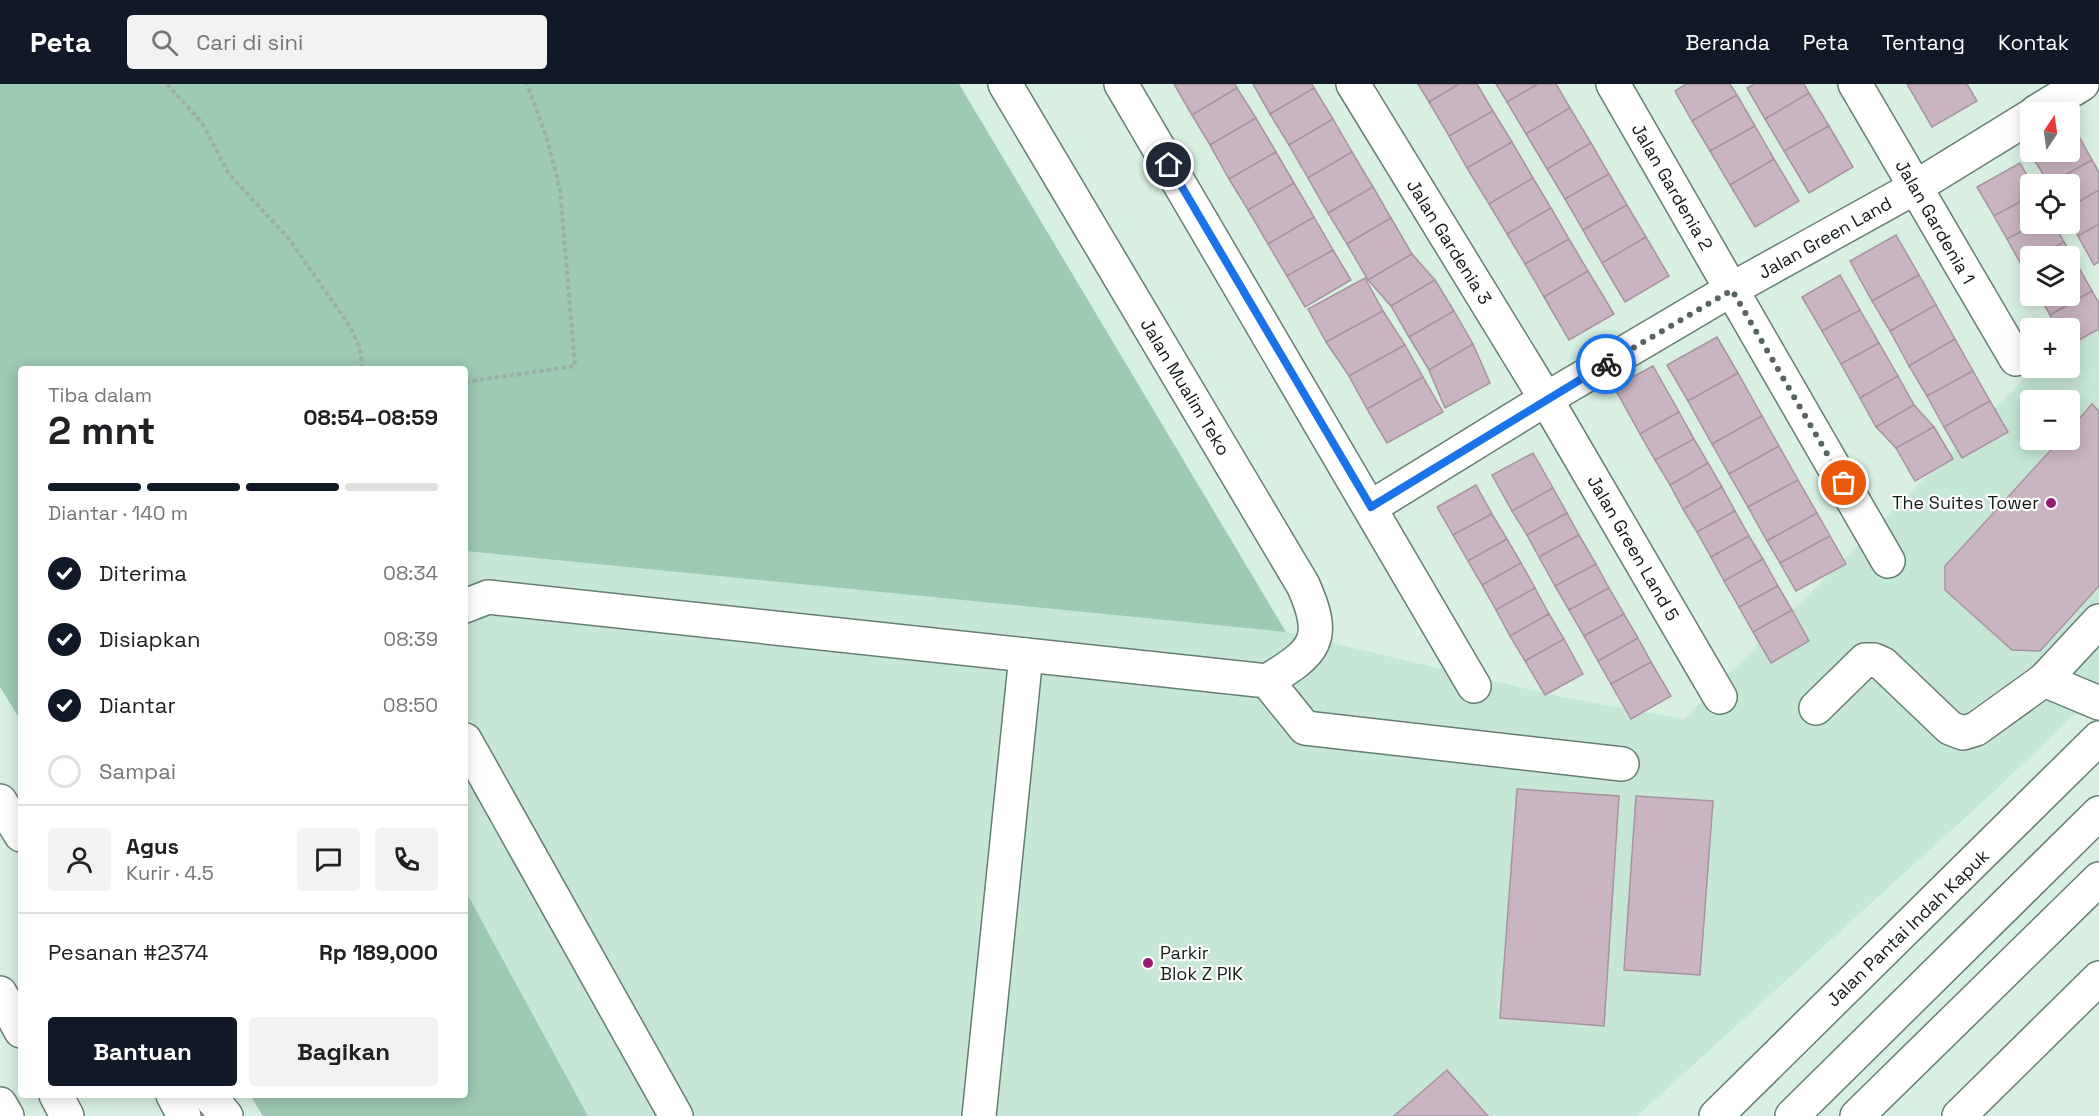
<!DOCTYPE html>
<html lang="id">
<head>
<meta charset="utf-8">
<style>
  :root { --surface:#fff; --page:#f2f2f2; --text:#202124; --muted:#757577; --line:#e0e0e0; --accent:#111827 }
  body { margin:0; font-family:"Space Grotesk",sans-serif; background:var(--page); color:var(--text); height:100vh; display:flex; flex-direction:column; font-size:22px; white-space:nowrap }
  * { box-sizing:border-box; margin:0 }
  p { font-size:20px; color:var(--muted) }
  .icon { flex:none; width:33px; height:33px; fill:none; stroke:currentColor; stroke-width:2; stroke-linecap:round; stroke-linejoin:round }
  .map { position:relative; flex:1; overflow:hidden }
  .drawer { position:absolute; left:18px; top:282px; width:450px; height:732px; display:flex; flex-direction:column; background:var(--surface); border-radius:6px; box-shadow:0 3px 15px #0003 }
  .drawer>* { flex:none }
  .needle { width:39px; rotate:13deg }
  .controls { position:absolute; left:2020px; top:18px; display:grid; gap:12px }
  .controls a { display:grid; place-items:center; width:60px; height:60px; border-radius:6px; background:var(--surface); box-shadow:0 3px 15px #0003; font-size:30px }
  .pin { position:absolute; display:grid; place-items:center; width:51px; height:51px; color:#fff; margin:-26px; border:3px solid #fff; border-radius:50%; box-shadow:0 2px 6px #0007 }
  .courier { position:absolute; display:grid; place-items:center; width:60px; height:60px; margin:-30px; border:4px solid #1a73e8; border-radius:50%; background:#fff; color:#222; box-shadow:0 2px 8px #0007 }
  .headline em { font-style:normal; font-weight:800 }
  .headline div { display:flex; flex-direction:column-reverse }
  .headline { display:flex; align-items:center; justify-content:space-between; height:102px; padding:0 30px }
  h1 { font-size:39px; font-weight:800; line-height:45px }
  .bar { display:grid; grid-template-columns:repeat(4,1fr); gap:9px 6px; align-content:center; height:72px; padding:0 30px }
  .bar i { height:8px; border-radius:4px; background:var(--line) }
  .bar .active { background:var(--accent) }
  .bar p { grid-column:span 4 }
  .line { display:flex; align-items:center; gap:15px; padding:0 30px; border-top:2px solid var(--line) }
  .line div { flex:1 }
  .round { display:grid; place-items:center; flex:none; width:63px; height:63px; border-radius:6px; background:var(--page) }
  ol { padding:0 30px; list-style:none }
  li { display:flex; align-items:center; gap:18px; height:66px }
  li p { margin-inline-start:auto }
  li .icon { padding:6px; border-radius:50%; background:var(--accent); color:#fff; stroke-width:4 }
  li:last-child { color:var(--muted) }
  li i { width:33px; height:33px; border:3px solid var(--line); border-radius:50% }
  .primary-button { display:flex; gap:12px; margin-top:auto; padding:12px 30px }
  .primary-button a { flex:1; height:69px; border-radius:6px; background:var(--accent); color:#fff; font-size:24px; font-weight:800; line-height:69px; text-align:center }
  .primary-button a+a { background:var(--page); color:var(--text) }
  header { display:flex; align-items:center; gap:36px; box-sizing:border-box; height:84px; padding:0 30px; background:var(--accent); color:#fff }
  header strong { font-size:28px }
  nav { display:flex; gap:33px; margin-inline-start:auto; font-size:21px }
  .search { width:420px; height:54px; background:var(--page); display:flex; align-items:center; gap:15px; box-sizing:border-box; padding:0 21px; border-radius:6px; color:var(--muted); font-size:22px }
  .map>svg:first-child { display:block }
</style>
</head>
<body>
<header>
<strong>Peta</strong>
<div class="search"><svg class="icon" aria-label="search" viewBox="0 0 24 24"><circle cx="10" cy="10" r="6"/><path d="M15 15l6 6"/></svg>Cari di sini</div>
<nav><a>Beranda</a><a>Peta</a><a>Tentang</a><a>Kontak</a></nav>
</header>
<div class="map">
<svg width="2099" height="1032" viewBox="0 0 2099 1032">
  <rect width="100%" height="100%" fill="#d7f0e2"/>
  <path fill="#c6e7d5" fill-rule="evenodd" d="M2099 217V606L1999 703 1637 1032H588L465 806V467L1286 548 1561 613 1684 635 2035 284H2070V248ZM2031 316H2070V356H2031Z"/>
  <g fill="#9ec9b2">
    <polygon points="0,0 959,0 1286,548 465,467 465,285 21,285 21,637 0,603"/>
    <polygon points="465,806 588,1032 263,1032 250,1011 465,1011"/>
  </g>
  <g fill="#cbb4c1" stroke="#a9929f" stroke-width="1.5">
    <polygon points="1174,0 1235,0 1237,4 1192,31"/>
    <polygon points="1253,0 1312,0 1314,4 1270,30"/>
    <polygon points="1418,0 1459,0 1429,18"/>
    <polygon points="1459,0 1477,0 1493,27 1449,52 1429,18"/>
    <polygon points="1496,0 1538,0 1507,18"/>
    <polygon points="1538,0 1556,0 1570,24 1526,50 1507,18"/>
    <polygon points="1686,0 1730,0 1737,11 1692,37 1675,7"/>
    <polygon points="1754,0 1804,0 1809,9 1765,35 1747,4"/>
    <polygon points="1907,0 1967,0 1977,17 1932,43"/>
    <polygon points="1237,4 1256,34 1210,61 1192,31"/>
    <polygon points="1314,4 1333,35 1289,61 1270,30"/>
    <polygon points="1809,9 1829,42 1784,67 1765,35"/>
    <polygon points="1737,11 1755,42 1710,67 1692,37"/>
    <polygon points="1570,24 1591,59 1547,85 1526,50"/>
    <polygon points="1493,27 1512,58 1467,84 1449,52"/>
    <polygon points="1256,34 1276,68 1229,95 1210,61"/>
    <polygon points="1333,35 1352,68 1308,94 1289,61"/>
    <polygon points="1755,42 1774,75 1730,101 1710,67"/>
    <polygon points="1829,42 1853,83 1809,109 1784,67"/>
    <polygon points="2076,47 2092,76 2049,100 2032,72 2040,68 2070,68 2070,50"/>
    <polygon points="1512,58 1533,94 1489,120 1467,84"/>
    <polygon points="1591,59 1609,90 1565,115 1547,85"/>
    <polygon points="1276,68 1294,99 1248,126 1229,95"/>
    <polygon points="1352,68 1373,103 1328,129 1308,94"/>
    <polygon points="1774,75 1799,117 1755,143 1730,101"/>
    <polygon points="2092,76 2099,88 2099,106 2070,123 2070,100 2049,100"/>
    <polygon points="2020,79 2032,100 2031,112 1994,132 1977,103"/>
    <polygon points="1609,90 1627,121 1583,146 1565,115"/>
    <polygon points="1533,94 1551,124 1507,150 1489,120"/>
    <polygon points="1294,99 1314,133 1268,160 1248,126"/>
    <polygon points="1373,103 1391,134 1347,160 1328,129"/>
    <polygon points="2099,106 2099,140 2078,152 2070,138 2070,123"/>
    <polygon points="2031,112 2031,140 2035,140 2007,155 1994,132"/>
    <polygon points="1627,121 1646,153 1602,179 1583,146"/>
    <polygon points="1551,124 1569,155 1525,180 1507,150"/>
    <polygon points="1314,133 1333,166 1287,192 1268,160"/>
    <polygon points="1391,134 1412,170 1368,196 1347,160"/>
    <polygon points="2035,140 2054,140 2064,158 2038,172 2031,172 2031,176 2022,182 2007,155"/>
    <polygon points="2099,140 2099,178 2094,181 2078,152"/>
    <polygon points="1896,151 1919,191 1872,217 1850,177"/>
    <polygon points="1646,153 1669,192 1625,218 1602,179"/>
    <polygon points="1569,155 1588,187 1544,213 1525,180"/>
    <polygon points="2064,158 2077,180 2070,184 2070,172 2038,172"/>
    <polygon points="1333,166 1351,196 1305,223 1287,192"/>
    <polygon points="1412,170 1435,196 1391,222 1368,196"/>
    <polygon points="2031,176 2031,198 2022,182"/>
    <polygon points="2077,180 2092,207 2050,231 2039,212 2070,212 2070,184"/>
    <polygon points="1588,187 1614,230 1569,256 1544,213"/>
    <polygon points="1840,191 1860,226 1822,247 1802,213"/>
    <polygon points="1919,191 1936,221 1890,247 1872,217"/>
    <polygon points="1365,194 1383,227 1326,258 1308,225"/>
    <polygon points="1435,196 1454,227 1409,253 1391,222"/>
    <polygon points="2092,207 2099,219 2099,245 2070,261 2070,244 2057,244 2050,231"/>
    <polygon points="1936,221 1955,255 1909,282 1890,247"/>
    <polygon points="1860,226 1879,259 1841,280 1822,247"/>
    <polygon points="1383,227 1405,261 1349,292 1326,258"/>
    <polygon points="1454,227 1473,260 1429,286 1409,253"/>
    <polygon points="1717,253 1738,289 1688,317 1667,281"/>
    <polygon points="1955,255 1973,287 1927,312 1909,282"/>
    <polygon points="1879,259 1898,292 1860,314 1841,280"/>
    <polygon points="1473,260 1490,299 1445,324 1429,286"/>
    <polygon points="1405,261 1423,293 1367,325 1349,292"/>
    <polygon points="1653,282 1679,328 1640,350 1614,303"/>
    <polygon points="1973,287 1990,317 1944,343 1927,312"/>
    <polygon points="1738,289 1762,332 1712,360 1688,317"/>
    <polygon points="1898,292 1914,321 1876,343 1860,314"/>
    <polygon points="1423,293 1443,328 1387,359 1367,325"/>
    <polygon points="1990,317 2008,348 1962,374 1944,343"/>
    <polygon points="2092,320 2099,327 2099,502 2040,567 2012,566 1945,506 1945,482 2060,356 2070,356 2070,345"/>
    <polygon points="1914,321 1934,343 1896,364 1876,343"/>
    <polygon points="1679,328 1694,355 1655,376 1640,350"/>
    <polygon points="1762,332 1779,362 1729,390 1712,360"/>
    <polygon points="1934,343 1953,375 1915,397 1896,364"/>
    <polygon points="1694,355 1708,379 1670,401 1655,376"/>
    <polygon points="1779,362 1798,396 1748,423 1729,390"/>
    <polygon points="1533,369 1553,404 1512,427 1492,391"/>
    <polygon points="1708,379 1722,403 1683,425 1670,401"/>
    <polygon points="1798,396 1817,429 1767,457 1748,423"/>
    <polygon points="1476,401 1492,430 1453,451 1437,423"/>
    <polygon points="1722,403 1735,427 1697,448 1683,425"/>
    <polygon points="1553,404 1567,429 1527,451 1512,427"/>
    <polygon points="1735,427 1749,452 1711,473 1697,448"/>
    <polygon points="1567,429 1579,451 1539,473 1527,451"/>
    <polygon points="1817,429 1830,452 1780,479 1767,457"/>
    <polygon points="1492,430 1507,455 1468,477 1453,451"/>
    <polygon points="1579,451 1596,480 1555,502 1539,473"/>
    <polygon points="1749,452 1763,475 1724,497 1711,473"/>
    <polygon points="1830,452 1846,480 1796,507 1780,479"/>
    <polygon points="1507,455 1521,479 1482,501 1468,477"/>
    <polygon points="1763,475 1778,502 1739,523 1724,497"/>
    <polygon points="1521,479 1535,504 1496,526 1482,501"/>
    <polygon points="1596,480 1609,504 1569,526 1555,502"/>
    <polygon points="1778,502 1792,526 1753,548 1739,523"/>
    <polygon points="1535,504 1549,530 1510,552 1496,526"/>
    <polygon points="1609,504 1624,530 1584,552 1569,526"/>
    <polygon points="1792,526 1809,557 1771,579 1753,548"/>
    <polygon points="1549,530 1564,555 1525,577 1510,552"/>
    <polygon points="1624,530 1638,554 1598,577 1584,552"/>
    <polygon points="1638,554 1651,578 1611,600 1598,577"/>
    <polygon points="1564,555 1583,590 1545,611 1525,577"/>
    <polygon points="1651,578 1671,612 1631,635 1611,600"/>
    <polygon points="1517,705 1619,712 1604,942 1500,934"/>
    <polygon points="1636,712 1713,717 1700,891 1624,886"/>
    <polygon points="1447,986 1488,1032 1394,1032"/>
  </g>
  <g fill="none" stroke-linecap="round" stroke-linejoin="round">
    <defs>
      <g id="minor">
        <path d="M1005 0 1303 501C1328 556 1315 568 1267 597"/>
        <polyline points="1121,0 1474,602"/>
        <polyline points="1353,0 1546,315 1720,613"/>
        <polyline points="1613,0 1888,477"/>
        <polyline points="1855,0 2016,275"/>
        <polyline points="2036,28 2082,0"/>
        <polyline points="1371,423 1546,315 1732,205 1914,104 2031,32"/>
        <polyline points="465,522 488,513 1267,597 1305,644 1622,680"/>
        <polyline points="2044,596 2099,537"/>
        <polyline points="1816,624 1865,576 1874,576 1883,580 1950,644 1963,649 1976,645 2044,596 2099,619"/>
        <polyline points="465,656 676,1032"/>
        <polyline points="979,1032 1026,571"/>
      </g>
      <g id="major">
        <polyline points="1716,1032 2099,654"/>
        <polyline points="1959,1032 2099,894"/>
      </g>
      <g id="highway">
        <polyline points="0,717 21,751"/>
        <polyline points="0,909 21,947"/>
        <polyline points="56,1011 67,1032"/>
        <polyline points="173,1011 184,1032"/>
        <polyline points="209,1011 226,1032"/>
        <polyline points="0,1020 7,1032"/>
        <polyline points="1792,1032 2099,729"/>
        <polyline points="1857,1032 2099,795"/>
      </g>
    </defs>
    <use href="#minor" stroke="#667d71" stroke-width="36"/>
    <use href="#major" stroke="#667d71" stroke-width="36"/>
    <use href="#highway" stroke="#667d71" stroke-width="36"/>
    <g stroke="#9bafa3" stroke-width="4" stroke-dasharray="4.5 3" stroke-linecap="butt">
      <polyline points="167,0 202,39 229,90 289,155 349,241 359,262 363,285"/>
      <polyline points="465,298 575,282 560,105 547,55 527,0"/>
    </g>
    <use href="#minor" stroke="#fff" stroke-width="33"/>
    <use href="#major" stroke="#fff" stroke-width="33"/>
    <use href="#highway" stroke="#fff" stroke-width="33"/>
  </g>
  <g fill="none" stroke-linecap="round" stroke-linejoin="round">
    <polyline stroke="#56655d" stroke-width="6" stroke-dasharray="0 10.8" points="1606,280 1732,206 1844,399"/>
    <polyline stroke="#1a73e8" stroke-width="8" points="1169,81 1371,423 1606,280"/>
  </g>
  <g fill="#971a73" stroke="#fff" stroke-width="2">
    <circle cx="2051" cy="419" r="6"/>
    <circle cx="1148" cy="879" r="6"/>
  </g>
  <g text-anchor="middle" stroke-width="4.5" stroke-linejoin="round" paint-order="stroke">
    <g font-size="18" fill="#111a15" stroke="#fff">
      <text transform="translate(1672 103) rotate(60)" y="6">Jalan Gardenia 2</text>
      <text transform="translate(1935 138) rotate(60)" y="6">Jalan Gardenia 1</text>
      <text transform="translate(1825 154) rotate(-29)" y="6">Jalan Green Land</text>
      <text transform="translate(1449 158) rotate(58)" y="6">Jalan Gardenia 3</text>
      <text transform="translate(1185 303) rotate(59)" y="6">Jalan Mualim Teko</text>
      <text transform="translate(1633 464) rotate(60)" y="6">Jalan Green Land 5</text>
      <text transform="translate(1908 844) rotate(-44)" y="6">Jalan Pantai Indah Kapuk</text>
    </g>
    <g font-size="18" fill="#111a15" stroke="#fff" text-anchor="end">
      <text x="2039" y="425">The Suites Tower</text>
      <text x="1160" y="875" text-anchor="start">Parkir<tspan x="1160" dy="21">Blok Z PIK</tspan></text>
    </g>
  </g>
</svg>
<div class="controls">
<a><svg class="needle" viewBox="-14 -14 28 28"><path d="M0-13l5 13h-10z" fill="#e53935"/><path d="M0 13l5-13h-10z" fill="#757577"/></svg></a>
<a><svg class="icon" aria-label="locate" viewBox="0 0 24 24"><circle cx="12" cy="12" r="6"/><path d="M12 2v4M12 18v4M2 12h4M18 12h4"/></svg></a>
<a><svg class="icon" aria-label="layers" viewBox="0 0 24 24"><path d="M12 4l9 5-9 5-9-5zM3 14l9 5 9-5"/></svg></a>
<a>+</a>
<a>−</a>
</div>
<div class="pin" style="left:1844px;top:399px;background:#ea580c"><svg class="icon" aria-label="bag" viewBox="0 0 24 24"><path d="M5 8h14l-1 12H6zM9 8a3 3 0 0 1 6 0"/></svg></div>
<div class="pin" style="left:1169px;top:81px;background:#1f2937"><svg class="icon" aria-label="home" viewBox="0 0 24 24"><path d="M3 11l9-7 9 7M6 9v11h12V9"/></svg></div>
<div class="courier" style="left:1606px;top:280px"><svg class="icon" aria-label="bike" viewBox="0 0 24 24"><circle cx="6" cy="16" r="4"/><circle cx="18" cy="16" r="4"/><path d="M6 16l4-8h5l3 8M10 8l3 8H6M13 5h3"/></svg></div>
<section class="drawer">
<div class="headline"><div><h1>2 mnt</h1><p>Tiba dalam</p></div><em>08:54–08:59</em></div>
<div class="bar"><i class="active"></i><i class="active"></i><i class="active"></i><i></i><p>Diantar · 140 m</p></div>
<ol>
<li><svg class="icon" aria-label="check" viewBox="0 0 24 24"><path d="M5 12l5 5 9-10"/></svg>Diterima<p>08:34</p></li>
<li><svg class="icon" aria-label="check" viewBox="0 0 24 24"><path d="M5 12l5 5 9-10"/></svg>Disiapkan<p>08:39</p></li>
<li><svg class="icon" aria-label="check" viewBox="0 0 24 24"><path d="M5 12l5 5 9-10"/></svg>Diantar<p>08:50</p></li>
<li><i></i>Sampai</li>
</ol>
<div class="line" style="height:108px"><a class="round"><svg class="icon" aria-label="person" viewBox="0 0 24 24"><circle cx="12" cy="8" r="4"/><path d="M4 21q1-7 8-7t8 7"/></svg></a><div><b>Agus</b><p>Kurir · 4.5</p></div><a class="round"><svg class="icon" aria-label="chat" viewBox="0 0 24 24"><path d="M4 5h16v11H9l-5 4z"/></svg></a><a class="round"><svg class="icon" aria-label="phone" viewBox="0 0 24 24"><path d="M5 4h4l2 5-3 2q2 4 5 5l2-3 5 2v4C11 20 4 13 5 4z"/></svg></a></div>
<div class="line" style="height:78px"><div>Pesanan #2374</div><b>Rp 189,000</b></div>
<div class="primary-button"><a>Bantuan</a><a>Bagikan</a></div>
</section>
</div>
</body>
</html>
